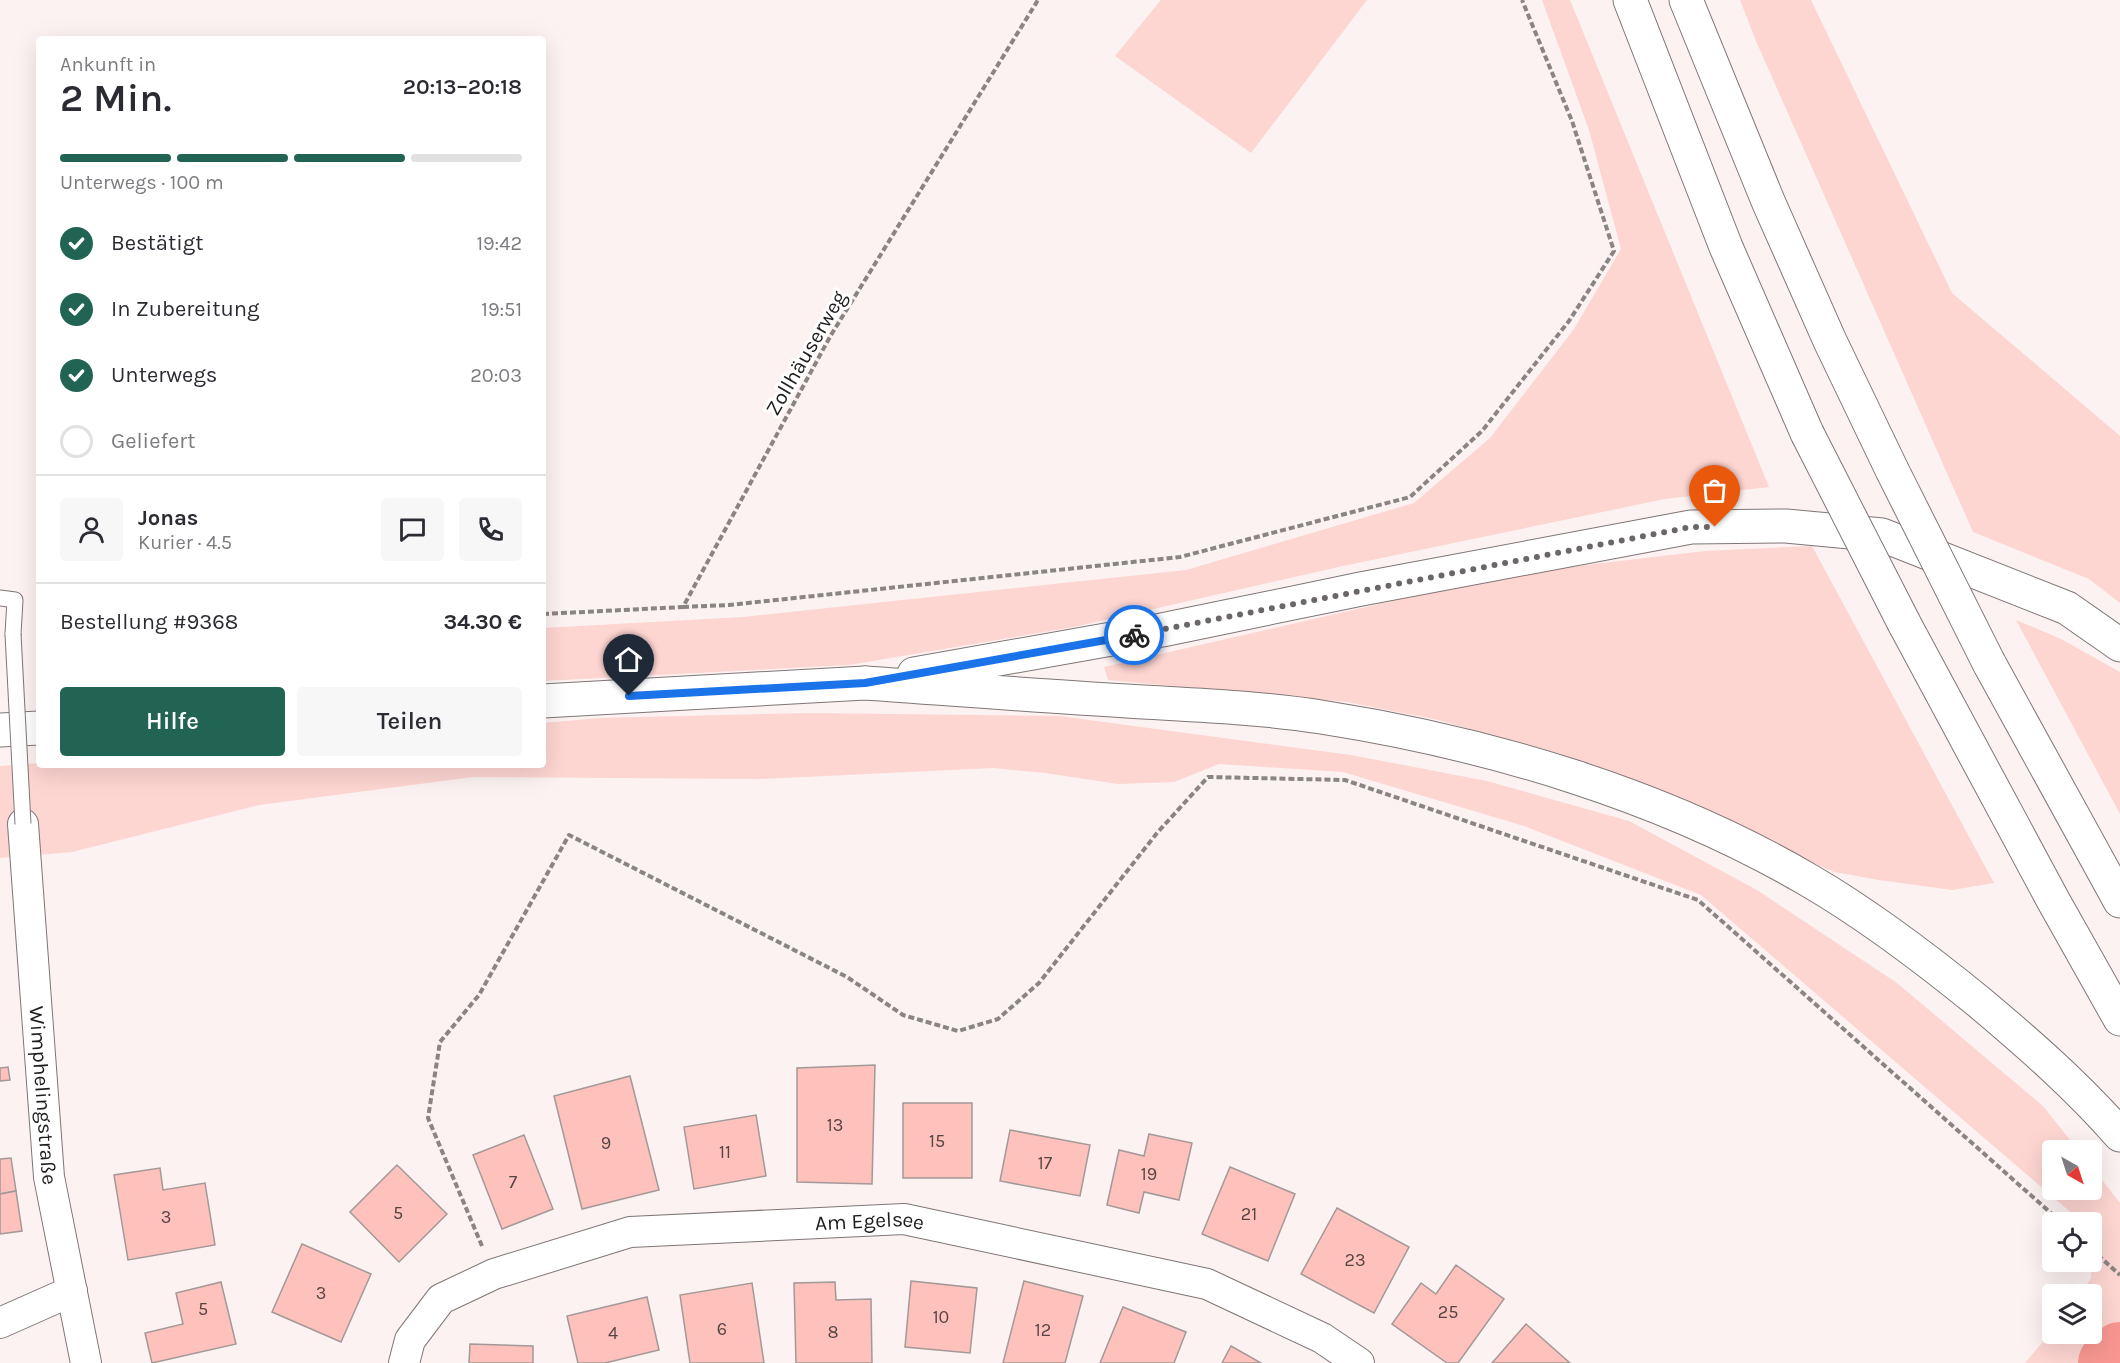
<!DOCTYPE html>
<html lang="de">
<head>
<meta charset="utf-8">
<style>
  :root { --surface:#fff; --page:#f7f7f7; --text:#2b2b33; --muted:#7c7c81; --line:#e1e1e2; --accent:#226454 }
  body { margin:0; font-family:Karla,sans-serif; background:var(--page); color:var(--text); height:100vh; display:flex; flex-direction:column; font-size:22px; white-space:nowrap }
  * { box-sizing:border-box; margin:0 }
  p { font-size:20px; color:var(--muted) }
  .icon { flex:none; width:33px; height:33px; fill:none; stroke:currentColor; stroke-width:2; stroke-linecap:round; stroke-linejoin:round }
  .map { position:relative; flex:1; overflow:hidden }
  .panel { position:absolute; left:36px; top:36px; width:510px; height:732px; display:flex; flex-direction:column; background:var(--surface); border-radius:6px; box-shadow:0 6px 24px #0002 }
  .panel>* { flex:none }
  .needle { width:39px; rotate:141deg }
  .buttons { position:absolute; left:2042px; top:1140px; display:grid; gap:12px }
  .buttons a { display:grid; place-items:center; width:60px; height:60px; border-radius:6px; background:var(--surface); box-shadow:0 6px 24px #0002; font-size:30px }
  .pin { position:absolute; display:grid; place-items:center; width:51px; height:51px; color:#fff; margin:-62px -26px; border-radius:50% 50% 50% 0; rotate:-45deg; box-shadow:0 0 6px #0007 }
  .pin .icon { rotate:45deg }
  .courier { position:absolute; display:grid; place-items:center; width:60px; height:60px; margin:-30px; border:4px solid #1a73e8; border-radius:50%; background:#fff; color:#222; box-shadow:0 2px 8px #0007 }
  .head em { font-style:normal; font-weight:600 }
  .head div { display:flex; flex-direction:column-reverse }
  .head { display:flex; align-items:center; justify-content:space-between; height:102px; padding:0 24px }
  h1 { font-size:39px; font-weight:600; line-height:45px }
  .bar { display:grid; grid-template-columns:repeat(4,1fr); gap:9px 6px; align-content:center; height:72px; padding:0 24px }
  .bar i { height:8px; border-radius:4px; background:var(--line) }
  .bar .active { background:var(--accent) }
  .bar p { grid-column:span 4 }
  .line { display:flex; align-items:center; gap:15px; padding:0 24px; border-top:2px solid var(--line) }
  .line div { flex:1 }
  .round { display:grid; place-items:center; flex:none; width:63px; height:63px; border-radius:6px; background:var(--page) }
  ol { padding:0 24px; list-style:none }
  li { display:flex; align-items:center; gap:18px; height:66px }
  li p { margin-inline-start:auto }
  li .icon { padding:6px; border-radius:50%; background:var(--accent); color:#fff; stroke-width:4 }
  li:last-child { color:var(--muted) }
  li i { width:33px; height:33px; border:3px solid var(--line); border-radius:50% }
  .primary-button { display:flex; gap:12px; margin-top:auto; padding:12px 24px }
  .primary-button a { flex:1; height:69px; border-radius:6px; background:var(--accent); color:#fff; font-size:24px; font-weight:600; line-height:69px; text-align:center }
  .primary-button a+a { background:var(--page); color:var(--text) }
  .map>svg:first-child { display:block }
</style>
</head>
<body>
<div class="map">
<svg width="2120" height="1363" viewBox="0 0 2120 1363">
  <rect width="100%" height="100%" fill="#fcf2f1"/>
  <g fill="#fdd5d1">
    <polygon points="1161,0 1367,0 1251,153 1115,56"/>
    <polygon points="1542,0 1570,0 1769,487 1665,499 1343,566 1074,627 849,665 543,681 543,628 744,617 1186,570 1414,503 1490,438 1574,329 1621,249 1589,130"/>
    <polygon points="1740,0 1811,0 1952,293 2120,436 2120,603 2089,579 1973,532 1756,41"/>
    <polygon points="1812,546 1994,883 1952,890 1879,880 1834,872 1791,853 1711,811 1560,754 1438,720 1347,702 1108,680 1104,667 1471,583 1535,571 1705,551"/>
    <polygon points="2016,620 2061,639 2120,672 2120,814"/>
    <polygon points="809,713 1059,716 1351,755 1487,781 1629,821 1757,890 1897,983 2043,1106 2078,1150 2052,1150 2052,1190 2091,1190 2091,1166 2120,1203 2120,1363 2025,1363 2052,1331 2052,1334 2091,1334 2091,1294 2080,1294 2091,1278 2091,1222 2082,1222 1701,895 1524,826 1343,772 1219,764 1174,782 1118,784 1045,773 993,768 762,779 473,777 259,805 72,852 0,858 0,766 39,763 39,765 543,765 543,723 599,718"/>
  </g>
  <g fill="none" stroke-linecap="round" stroke-linejoin="round">
    <polyline stroke="#f89791" stroke-width="62" points="2109,1363 2120,1353"/>
  </g>
  <g fill="#fec1bc" stroke="#a29998" stroke-width="1.5">
    <polygon points="875,1065 872,1184 797,1182 797,1068"/>
    <polygon points="8,1067 10,1080 0,1081 0,1068"/>
    <polygon points="630,1076 659,1190 582,1209 554,1096"/>
    <rect x="903" y="1103" width="69" height="75"/>
    <polygon points="756,1115 766,1176 694,1189 684,1127"/>
    <polygon points="1010,1130 1090,1145 1080,1196 1000,1181"/>
    <polygon points="1149,1134 1192,1143 1179,1200 1144,1192 1139,1213 1107,1205 1119,1150 1144,1156"/>
    <polygon points="524,1135 553,1209 502,1229 473,1155"/>
    <polygon points="11,1158 16,1191 0,1194 0,1159"/>
    <polygon points="397,1165 447,1214 399,1262 350,1212"/>
    <polygon points="1230,1167 1295,1194 1268,1261 1202,1234"/>
    <polygon points="160,1168 163,1190 205,1183 215,1245 128,1260 114,1175"/>
    <polygon points="16,1191 22,1231 0,1234 0,1194"/>
    <polygon points="1337,1208 1409,1247 1374,1313 1301,1274"/>
    <polygon points="302,1244 371,1274 341,1342 272,1312"/>
    <polygon points="1456,1265 1504,1299 1458,1363 1447,1363 1392,1324 1421,1283 1436,1294"/>
    <polygon points="911,1281 977,1288 970,1353 905,1347"/>
    <polygon points="1024,1281 1083,1296 1065,1363 1003,1363"/>
    <polygon points="221,1282 236,1344 152,1363 145,1333 183,1324 176,1293"/>
    <polygon points="835,1282 836,1300 871,1299 872,1363 796,1363 794,1283"/>
    <polygon points="752,1283 764,1363 690,1363 680,1295"/>
    <polygon points="647,1297 659,1350 605,1363 578,1363 567,1316"/>
    <polygon points="1123,1307 1186,1332 1174,1363 1100,1363"/>
    <polygon points="1526,1324 1570,1363 1492,1363"/>
    <polygon points="470,1344 533,1346 533,1363 469,1363"/>
    <polygon points="1231,1346 1261,1363 1222,1363"/>
  </g>
  <g fill="none" stroke-linecap="round" stroke-linejoin="round">
    <defs>
      <polyline id="lane" points="0,598 15,600 13,634"/>
      <g id="street">
        <path id="s1" d="M23 824 49 1177 86 1363"/>
        <polyline points="0,1323 72,1291"/>
        <path id="s2" d="M404 1363 410 1340 441 1299 494 1274 630 1232 904 1219 1207 1284 1322 1338 1359 1363"/>
      </g>
      <g id="primary">
        <polyline points="543,701 865,683"/>
        <polyline points="0,730 39,728"/>
      </g>
      <g id="highway">
        <polyline points="1630,0 1726,247 1807,433"/>
        <polyline points="1686,0 1768,201 1830,341 1892,470"/>
        <polyline points="1904,623 2053,900 2120,1019"/>
        <polyline points="1989,663 2120,901"/>
        <polyline points="914,674 1162,630 1361,589 1691,527 1786,526 1882,535 2067,608 2120,645"/>
        <path d="M865 683C952 689 1040 696 1127 701 1192 705 1257 707 1321 717 1488 743 1664 795 1810 881 1870 916 1925 958 1979 1002 2029 1044 2077 1086 2120 1135"/>
      </g>
    </defs>
    <use href="#lane" stroke="#7f7676" stroke-width="17"/>
    <use href="#street" stroke="#7f7676" stroke-width="32"/>
    <use href="#primary" stroke="#7f7676" stroke-width="35"/>
    <use href="#highway" stroke="#7f7676" stroke-width="35"/>
    <g stroke="#8a8483" stroke-width="4" stroke-dasharray="6 3" stroke-linecap="butt">
      <polyline points="683,607 729,605 1180,557 1410,497 1482,431 1569,321 1614,251 1572,121 1522,0"/>
      <polyline points="543,614 683,607 831,335 1038,0"/>
      <polyline points="482,1246 428,1118 440,1042 479,995 569,835 847,977 903,1015 958,1031 998,1019 1039,983 1157,833 1208,777 1345,780 1698,900 2061,1222"/>
      <polyline points="2091,1249 2120,1275"/>
    </g>
    <use href="#lane" stroke="#fff" stroke-width="15"/>
    <use href="#street" stroke="#fff" stroke-width="30"/>
    <use href="#primary" stroke="#fff" stroke-width="33"/>
    <use href="#highway" stroke="#fff" stroke-width="33"/>
    <defs>
      <polyline id="lane-bridge" points="13,634 23,824"/>
      <g id="highway-bridge">
        <polyline points="1807,433 1904,623"/>
        <polyline points="1892,470 1989,663"/>
      </g>
    </defs>
    <use href="#lane-bridge" stroke="#7f7676" stroke-width="17" stroke-linecap="butt"/>
    <use href="#highway-bridge" stroke="#7f7676" stroke-width="35" stroke-linecap="butt"/>
    <use href="#lane-bridge" stroke="#fff" stroke-width="15"/>
    <use href="#highway-bridge" stroke="#fff" stroke-width="33"/>
  </g>
  <g fill="none" stroke-linecap="round" stroke-linejoin="round">
    <polyline stroke="#6c6767" stroke-width="6" stroke-dasharray="0 10.8" points="1134,635 1691,527 1715,527"/>
    <polyline stroke="#1a73e8" stroke-width="8" points="629,696 865,683 1134,635"/>
  </g>
  <g text-anchor="middle" stroke-width="6" stroke-linejoin="round" paint-order="stroke">
    <g font-size="18" fill="#574544">
      <text x="835" y="1131">13</text>
      <text x="937" y="1147">15</text>
      <text x="606" y="1149">9</text>
      <text x="725" y="1158">11</text>
      <text x="1045" y="1169">17</text>
      <text x="1149" y="1180">19</text>
      <text x="513" y="1188">7</text>
      <text x="398" y="1219">5</text>
      <text x="1249" y="1220">21</text>
      <text x="166" y="1223">3</text>
      <text x="1355" y="1266">23</text>
      <text x="321" y="1299">3</text>
      <text x="203" y="1315">5</text>
      <text x="1448" y="1318">25</text>
      <text x="941" y="1323">10</text>
      <text x="722" y="1335">6</text>
      <text x="1043" y="1336">12</text>
      <text x="833" y="1338">8</text>
      <text x="613" y="1339">4</text>
    </g>
    <g font-size="21" fill="#1f1c1c" stroke="#fff">
      <text transform="translate(806 353) rotate(-60)" y="7">Zollhäuserweg</text>
      <text dy="7" stroke="none"><textPath href="#s1" startOffset="272">Wimphelingstraße</textPath></text>
      <text dy="7" stroke="none"><textPath href="#s2" startOffset="516">Am Egelsee</textPath></text>
    </g>
  </g>
</svg>
<div class="buttons">
<a><svg class="needle" viewBox="-14 -14 28 28"><path d="M0-13l5 13h-10z" fill="#e53935"/><path d="M0 13l5-13h-10z" fill="#7c7c81"/></svg></a>
<a><svg class="icon" aria-label="locate" viewBox="0 0 24 24"><circle cx="12" cy="12" r="6"/><path d="M12 2v4M12 18v4M2 12h4M18 12h4"/></svg></a>
<a><svg class="icon" aria-label="layers" viewBox="0 0 24 24"><path d="M12 4l9 5-9 5-9-5zM3 14l9 5 9-5"/></svg></a>
</div>
<div class="pin" style="left:1715px;top:527px;background:#ea580c"><svg class="icon" aria-label="bag" viewBox="0 0 24 24"><path d="M5 8h14l-1 12H6zM9 8a3 3 0 0 1 6 0"/></svg></div>
<div class="pin" style="left:629px;top:696px;background:#1f2937"><svg class="icon" aria-label="home" viewBox="0 0 24 24"><path d="M3 11l9-7 9 7M6 9v11h12V9"/></svg></div>
<div class="courier" style="left:1134px;top:635px"><svg class="icon" aria-label="bike" viewBox="0 0 24 24"><circle cx="6" cy="16" r="4"/><circle cx="18" cy="16" r="4"/><path d="M6 16l4-8h5l3 8M10 8l3 8H6M13 5h3"/></svg></div>
<section class="panel">
<div class="head"><div><h1>2 Min.</h1><p>Ankunft in</p></div><em>20:13–20:18</em></div>
<div class="bar"><i class="active"></i><i class="active"></i><i class="active"></i><i></i><p>Unterwegs · 100 m</p></div>
<ol>
<li><svg class="icon" aria-label="check" viewBox="0 0 24 24"><path d="M5 12l5 5 9-10"/></svg>Bestätigt<p>19:42</p></li>
<li><svg class="icon" aria-label="check" viewBox="0 0 24 24"><path d="M5 12l5 5 9-10"/></svg>In Zubereitung<p>19:51</p></li>
<li><svg class="icon" aria-label="check" viewBox="0 0 24 24"><path d="M5 12l5 5 9-10"/></svg>Unterwegs<p>20:03</p></li>
<li><i></i>Geliefert</li>
</ol>
<div class="line" style="height:108px"><a class="round"><svg class="icon" aria-label="person" viewBox="0 0 24 24"><circle cx="12" cy="8" r="4"/><path d="M4 21q1-7 8-7t8 7"/></svg></a><div><b>Jonas</b><p>Kurier · 4.5</p></div><a class="round"><svg class="icon" aria-label="chat" viewBox="0 0 24 24"><path d="M4 5h16v11H9l-5 4z"/></svg></a><a class="round"><svg class="icon" aria-label="phone" viewBox="0 0 24 24"><path d="M5 4h4l2 5-3 2q2 4 5 5l2-3 5 2v4C11 20 4 13 5 4z"/></svg></a></div>
<div class="line" style="height:78px"><div>Bestellung #9368</div><b>34.30 €</b></div>
<div class="primary-button"><a>Hilfe</a><a>Teilen</a></div>
</section>
</div>
</body>
</html>
